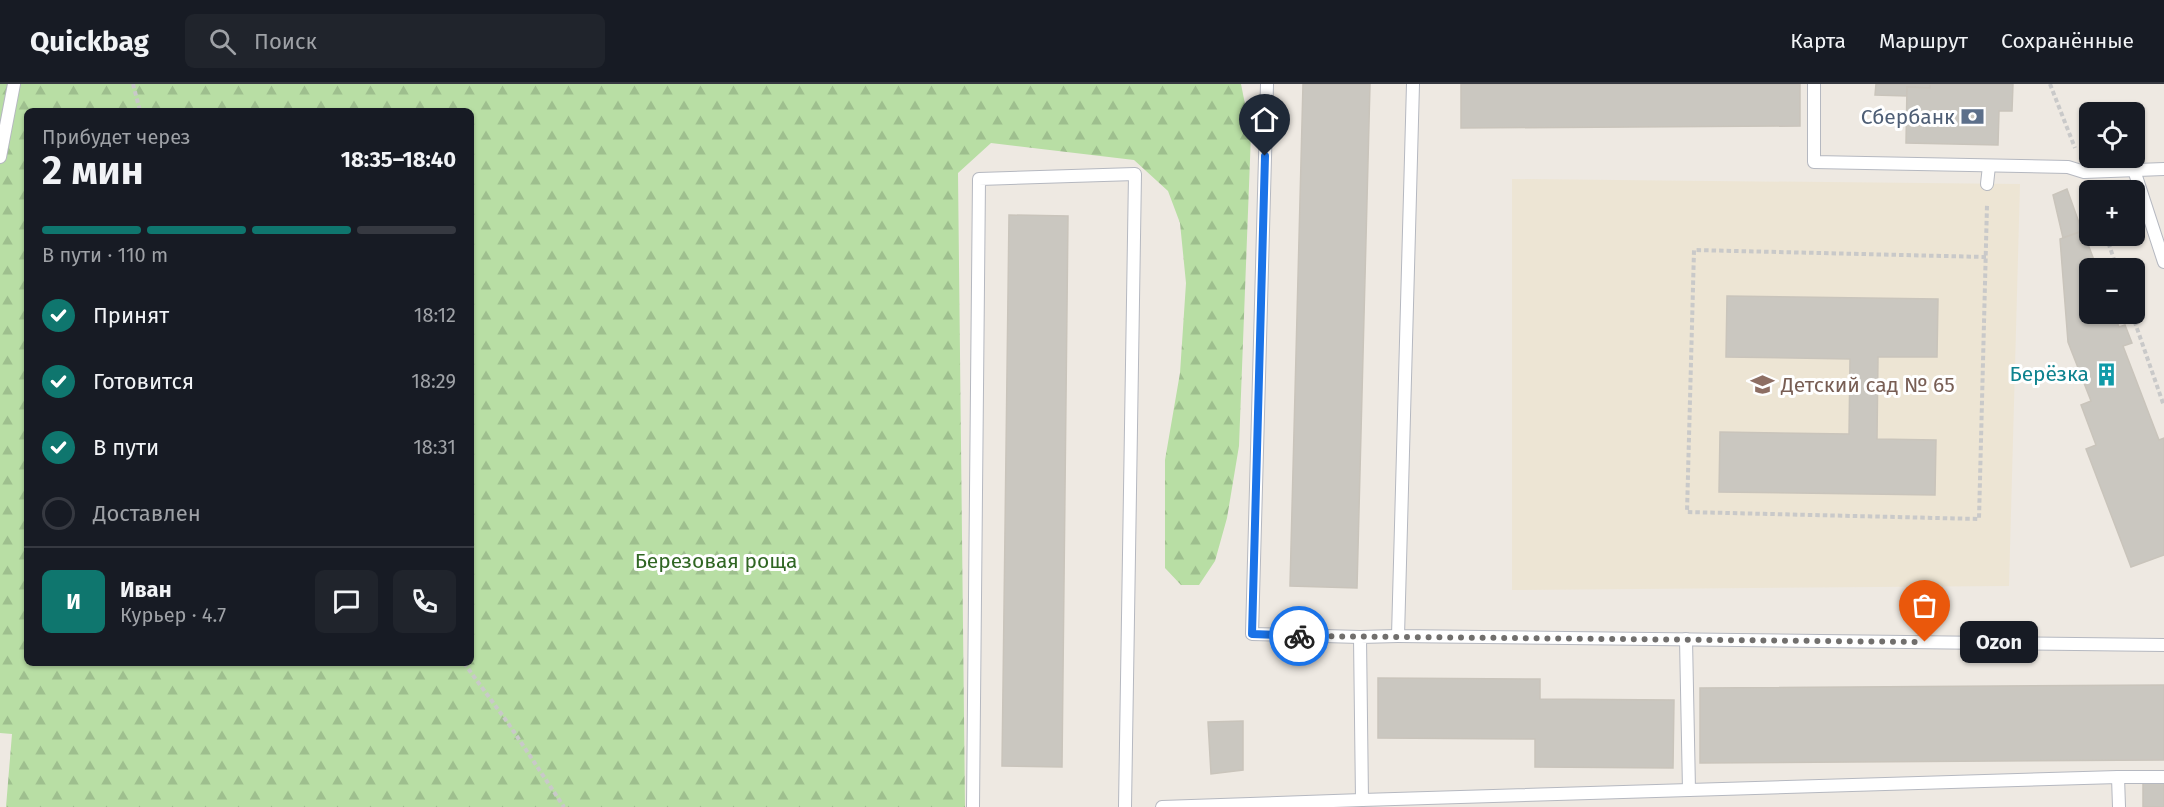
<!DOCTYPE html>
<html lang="ru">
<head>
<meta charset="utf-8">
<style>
  :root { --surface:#171b24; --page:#20242c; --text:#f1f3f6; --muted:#9ea1a6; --line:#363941; --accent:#0f766e }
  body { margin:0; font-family:"Fira Sans",sans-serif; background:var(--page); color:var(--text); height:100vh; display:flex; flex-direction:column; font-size:22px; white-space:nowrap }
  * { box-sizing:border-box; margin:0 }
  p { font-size:20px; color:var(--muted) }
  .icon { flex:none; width:33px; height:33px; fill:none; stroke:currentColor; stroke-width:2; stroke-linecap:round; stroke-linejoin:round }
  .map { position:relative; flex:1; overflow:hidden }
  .sheet { position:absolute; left:24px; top:24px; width:450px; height:558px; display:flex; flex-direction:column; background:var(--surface); border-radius:9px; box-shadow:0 2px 4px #0004 }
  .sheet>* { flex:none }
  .buttons { position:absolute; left:2079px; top:18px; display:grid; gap:12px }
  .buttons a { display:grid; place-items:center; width:66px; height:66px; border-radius:9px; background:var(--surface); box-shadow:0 2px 4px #0004; font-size:30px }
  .pin { position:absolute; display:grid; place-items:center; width:51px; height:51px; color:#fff; margin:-62px -26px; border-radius:50% 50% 50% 0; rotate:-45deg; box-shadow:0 0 6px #0007 }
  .pin .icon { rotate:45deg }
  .courier { position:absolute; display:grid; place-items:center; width:60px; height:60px; margin:-30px; border:4px solid #1a73e8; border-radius:50%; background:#fff; color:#222; box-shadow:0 2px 8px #0007 }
  .bubble { position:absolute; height:42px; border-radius:9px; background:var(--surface); box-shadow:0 2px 4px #0004; font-size:20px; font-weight:700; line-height:42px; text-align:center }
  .overview em { font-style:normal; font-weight:700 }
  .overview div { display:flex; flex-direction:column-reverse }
  .overview { display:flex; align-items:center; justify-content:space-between; height:102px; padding:0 18px }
  h1 { font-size:39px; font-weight:700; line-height:45px }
  .bar { display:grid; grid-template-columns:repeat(4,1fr); gap:9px 6px; align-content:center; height:72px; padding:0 18px }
  .bar i { height:8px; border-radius:4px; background:var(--line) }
  .bar .current { background:var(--accent) }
  .bar p { grid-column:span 4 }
  .line { display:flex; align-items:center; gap:15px; padding:0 18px; border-top:2px solid var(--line) }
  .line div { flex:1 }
  .round { display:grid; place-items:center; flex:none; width:63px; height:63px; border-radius:9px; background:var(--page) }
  ol { padding:0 18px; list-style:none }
  li { display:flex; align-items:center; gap:18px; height:66px }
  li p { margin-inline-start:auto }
  li .icon { padding:6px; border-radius:50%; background:var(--accent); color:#fff; stroke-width:4 }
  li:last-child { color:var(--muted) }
  li i { width:33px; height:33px; border:3px solid var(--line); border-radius:50% }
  header { display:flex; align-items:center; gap:36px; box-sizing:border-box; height:84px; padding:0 30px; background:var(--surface); border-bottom:2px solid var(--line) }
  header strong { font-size:28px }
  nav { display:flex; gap:33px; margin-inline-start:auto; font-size:21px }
  .search { width:420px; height:54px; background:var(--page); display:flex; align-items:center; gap:15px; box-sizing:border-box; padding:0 21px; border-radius:9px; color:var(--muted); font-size:22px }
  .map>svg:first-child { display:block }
</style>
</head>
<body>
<header>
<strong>Quickbag</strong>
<div class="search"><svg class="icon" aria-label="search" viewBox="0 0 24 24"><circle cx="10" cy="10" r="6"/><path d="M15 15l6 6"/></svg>Поиск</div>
<nav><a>Карта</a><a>Маршрут</a><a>Сохранённые</a></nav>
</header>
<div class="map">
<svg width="2164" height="723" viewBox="0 0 2164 723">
  <defs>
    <pattern id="forest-firs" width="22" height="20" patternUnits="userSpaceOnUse" patternTransform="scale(1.5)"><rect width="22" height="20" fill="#b8dea4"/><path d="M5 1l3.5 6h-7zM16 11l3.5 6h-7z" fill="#9ebf8e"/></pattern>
  </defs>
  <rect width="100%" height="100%" fill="#eee9e2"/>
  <polygon fill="#ede5d4" points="1512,95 2020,100 2009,502 1512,506"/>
  <path fill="url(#forest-firs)" fill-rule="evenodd" d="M0 0H1241L1251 50 1239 362 1227 434 1215 477 1199 501H1181L1165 484V376L1180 289 1186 199 1180 139 1168 107 1134 76 991 59 958 89 965 723H6L12 650 0 649ZM27 27H471V579H27Z"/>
  <g fill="#cac7c0" stroke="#c9c4bb" stroke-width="1.5">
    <polygon points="1303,0 1370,0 1357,504 1290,502"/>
    <polygon points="1461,0 1800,0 1800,42 1461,44"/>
    <polygon points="1876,0 1930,0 1930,4 1907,3 1907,12 1875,11"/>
    <polygon points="1930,0 2013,0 2012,27 1999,27 1998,61 1906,59 1907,3 1930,4"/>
    <polygon points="2067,105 2082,147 2063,154 2053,111"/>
    <polygon points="1009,131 1068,132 1062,683 1002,682"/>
    <polygon points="2083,147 2097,184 2090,184 2090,230 2114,230 2119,243 2125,241 2132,259 2123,262 2159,356 2164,354 2164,471 2131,483 2086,365 2096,361 2081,321 2091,317 2068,258 2060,155"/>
    <polygon points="1727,212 1938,215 1937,273 1878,273 1877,355 1936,356 1935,411 1719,408 1720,348 1849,350 1850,275 1726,273"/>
    <polygon points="1378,594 1540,595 1540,615 1674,616 1673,684 1535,683 1535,655 1378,654"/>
    <polygon points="2164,601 2164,676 1700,679 1700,604"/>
    <polygon points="1243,637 1243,686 1211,690 1208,638"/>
    <rect x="2143" y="699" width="21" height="24"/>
  </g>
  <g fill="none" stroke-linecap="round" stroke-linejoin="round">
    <defs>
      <g id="service">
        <polyline points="1267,0 1252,550 1360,553"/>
        <polyline points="1413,0 1398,552 2164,561"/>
        <polyline points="1814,0 1814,78 2068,83 2084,88 2164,85"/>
        <polyline points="0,73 14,0"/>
        <polyline points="2134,86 2164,178"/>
        <polyline points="1987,100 1989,82"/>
        <polyline points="1686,555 1689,706"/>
        <polyline points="2118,693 2164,693"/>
        <polyline points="1362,716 2118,693 2119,723"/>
        <polyline points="973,723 979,95 1135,90 1125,723"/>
        <polyline points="1162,723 1362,716 1360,553 1398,552"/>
      </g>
    </defs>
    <use href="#service" stroke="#b5b8c0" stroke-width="14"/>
    <g stroke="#c9c9c9" stroke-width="4" stroke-dasharray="4.5 3" stroke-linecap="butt">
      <polyline points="133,0 140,27"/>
      <polyline points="2050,0 2075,64"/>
      <polyline points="2106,152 2117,184"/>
      <polyline points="1986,173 1694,166 1687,428 1979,435 1987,121"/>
      <polyline points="2132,230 2164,322"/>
      <polyline points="464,579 508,639 564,723"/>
    </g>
    <use href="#service" stroke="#fff" stroke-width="12"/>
  </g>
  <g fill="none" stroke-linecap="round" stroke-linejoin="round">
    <polyline stroke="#716f6d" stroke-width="6" stroke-dasharray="0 10.8" points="1299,552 1925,558"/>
    <polyline stroke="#1a73e8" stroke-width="8" points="1265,72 1252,550 1299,552"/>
  </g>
  <defs>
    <symbol id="bank-bare" viewBox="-9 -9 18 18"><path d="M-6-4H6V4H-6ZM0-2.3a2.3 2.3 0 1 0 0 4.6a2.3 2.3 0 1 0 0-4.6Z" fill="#5c6f8a" stroke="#fff" stroke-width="2.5" paint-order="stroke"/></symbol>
    <symbol id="building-bare" viewBox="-9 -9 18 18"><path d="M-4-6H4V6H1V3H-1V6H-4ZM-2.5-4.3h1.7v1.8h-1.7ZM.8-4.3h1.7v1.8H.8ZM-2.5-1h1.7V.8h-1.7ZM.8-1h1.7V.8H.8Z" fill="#0f9aa8" stroke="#fff" stroke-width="2.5" paint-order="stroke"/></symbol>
    <symbol id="school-bare" viewBox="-9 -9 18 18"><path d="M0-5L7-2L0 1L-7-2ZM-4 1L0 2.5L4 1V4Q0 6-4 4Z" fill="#8d6e63" stroke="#fff" stroke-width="2.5" paint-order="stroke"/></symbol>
  </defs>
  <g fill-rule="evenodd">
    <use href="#bank-bare" x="1956" y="16" width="33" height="33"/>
    <use href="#building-bare" x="2090" y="274" width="33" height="33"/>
    <use href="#school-bare" x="1746" y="284" width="33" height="33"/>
  </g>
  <g text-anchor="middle" stroke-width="6" stroke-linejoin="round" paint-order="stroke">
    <g font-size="21" fill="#4e5e75" stroke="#fff" text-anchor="end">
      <text x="1955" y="40">Сбербанк</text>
    </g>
    <g font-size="21" fill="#0d838f" stroke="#fff" text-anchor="end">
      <text x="2089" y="297">Берёзка</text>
    </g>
    <g font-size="21" fill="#785e54" stroke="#fff" text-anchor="start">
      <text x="1781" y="308">Детский сад № 65</text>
    </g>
    <g font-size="21" fill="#306623" stroke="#fff">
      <text x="716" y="484">Березовая роща</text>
    </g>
  </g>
</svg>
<div class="buttons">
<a><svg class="icon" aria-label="locate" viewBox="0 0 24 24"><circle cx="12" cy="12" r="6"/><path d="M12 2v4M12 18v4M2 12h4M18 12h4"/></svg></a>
<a>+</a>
<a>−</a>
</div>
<div class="pin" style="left:1925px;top:558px;background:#ea580c"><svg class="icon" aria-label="bag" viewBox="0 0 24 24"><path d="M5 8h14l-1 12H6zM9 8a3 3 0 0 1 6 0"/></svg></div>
<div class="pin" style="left:1265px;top:72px;background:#1f2937"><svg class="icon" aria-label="home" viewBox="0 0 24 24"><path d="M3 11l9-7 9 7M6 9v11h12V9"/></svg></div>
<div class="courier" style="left:1299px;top:552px"><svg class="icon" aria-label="bike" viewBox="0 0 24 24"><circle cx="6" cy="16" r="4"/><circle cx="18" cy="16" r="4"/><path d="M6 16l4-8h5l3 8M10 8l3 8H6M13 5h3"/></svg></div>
<div class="bubble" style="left:1960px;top:537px;width:78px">Ozon</div>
<section class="sheet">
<div class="overview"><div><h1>2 мин</h1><p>Прибудет через</p></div><em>18:35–18:40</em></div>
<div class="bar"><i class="current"></i><i class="current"></i><i class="current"></i><i></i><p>В пути · 110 m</p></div>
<ol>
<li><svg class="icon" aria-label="check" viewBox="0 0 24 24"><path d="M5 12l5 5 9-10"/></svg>Принят<p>18:12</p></li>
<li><svg class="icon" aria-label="check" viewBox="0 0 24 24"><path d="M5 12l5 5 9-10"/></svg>Готовится<p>18:29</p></li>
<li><svg class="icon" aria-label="check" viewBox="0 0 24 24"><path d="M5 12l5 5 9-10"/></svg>В пути<p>18:31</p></li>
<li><i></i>Доставлен</li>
</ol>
<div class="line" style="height:108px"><b class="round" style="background:var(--accent);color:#fff">И</b><div><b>Иван</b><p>Курьер · 4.7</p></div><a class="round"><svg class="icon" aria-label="chat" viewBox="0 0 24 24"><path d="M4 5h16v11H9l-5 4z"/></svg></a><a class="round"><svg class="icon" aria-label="phone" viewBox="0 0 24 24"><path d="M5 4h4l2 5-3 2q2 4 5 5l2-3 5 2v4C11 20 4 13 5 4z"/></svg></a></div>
</section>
</div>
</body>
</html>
